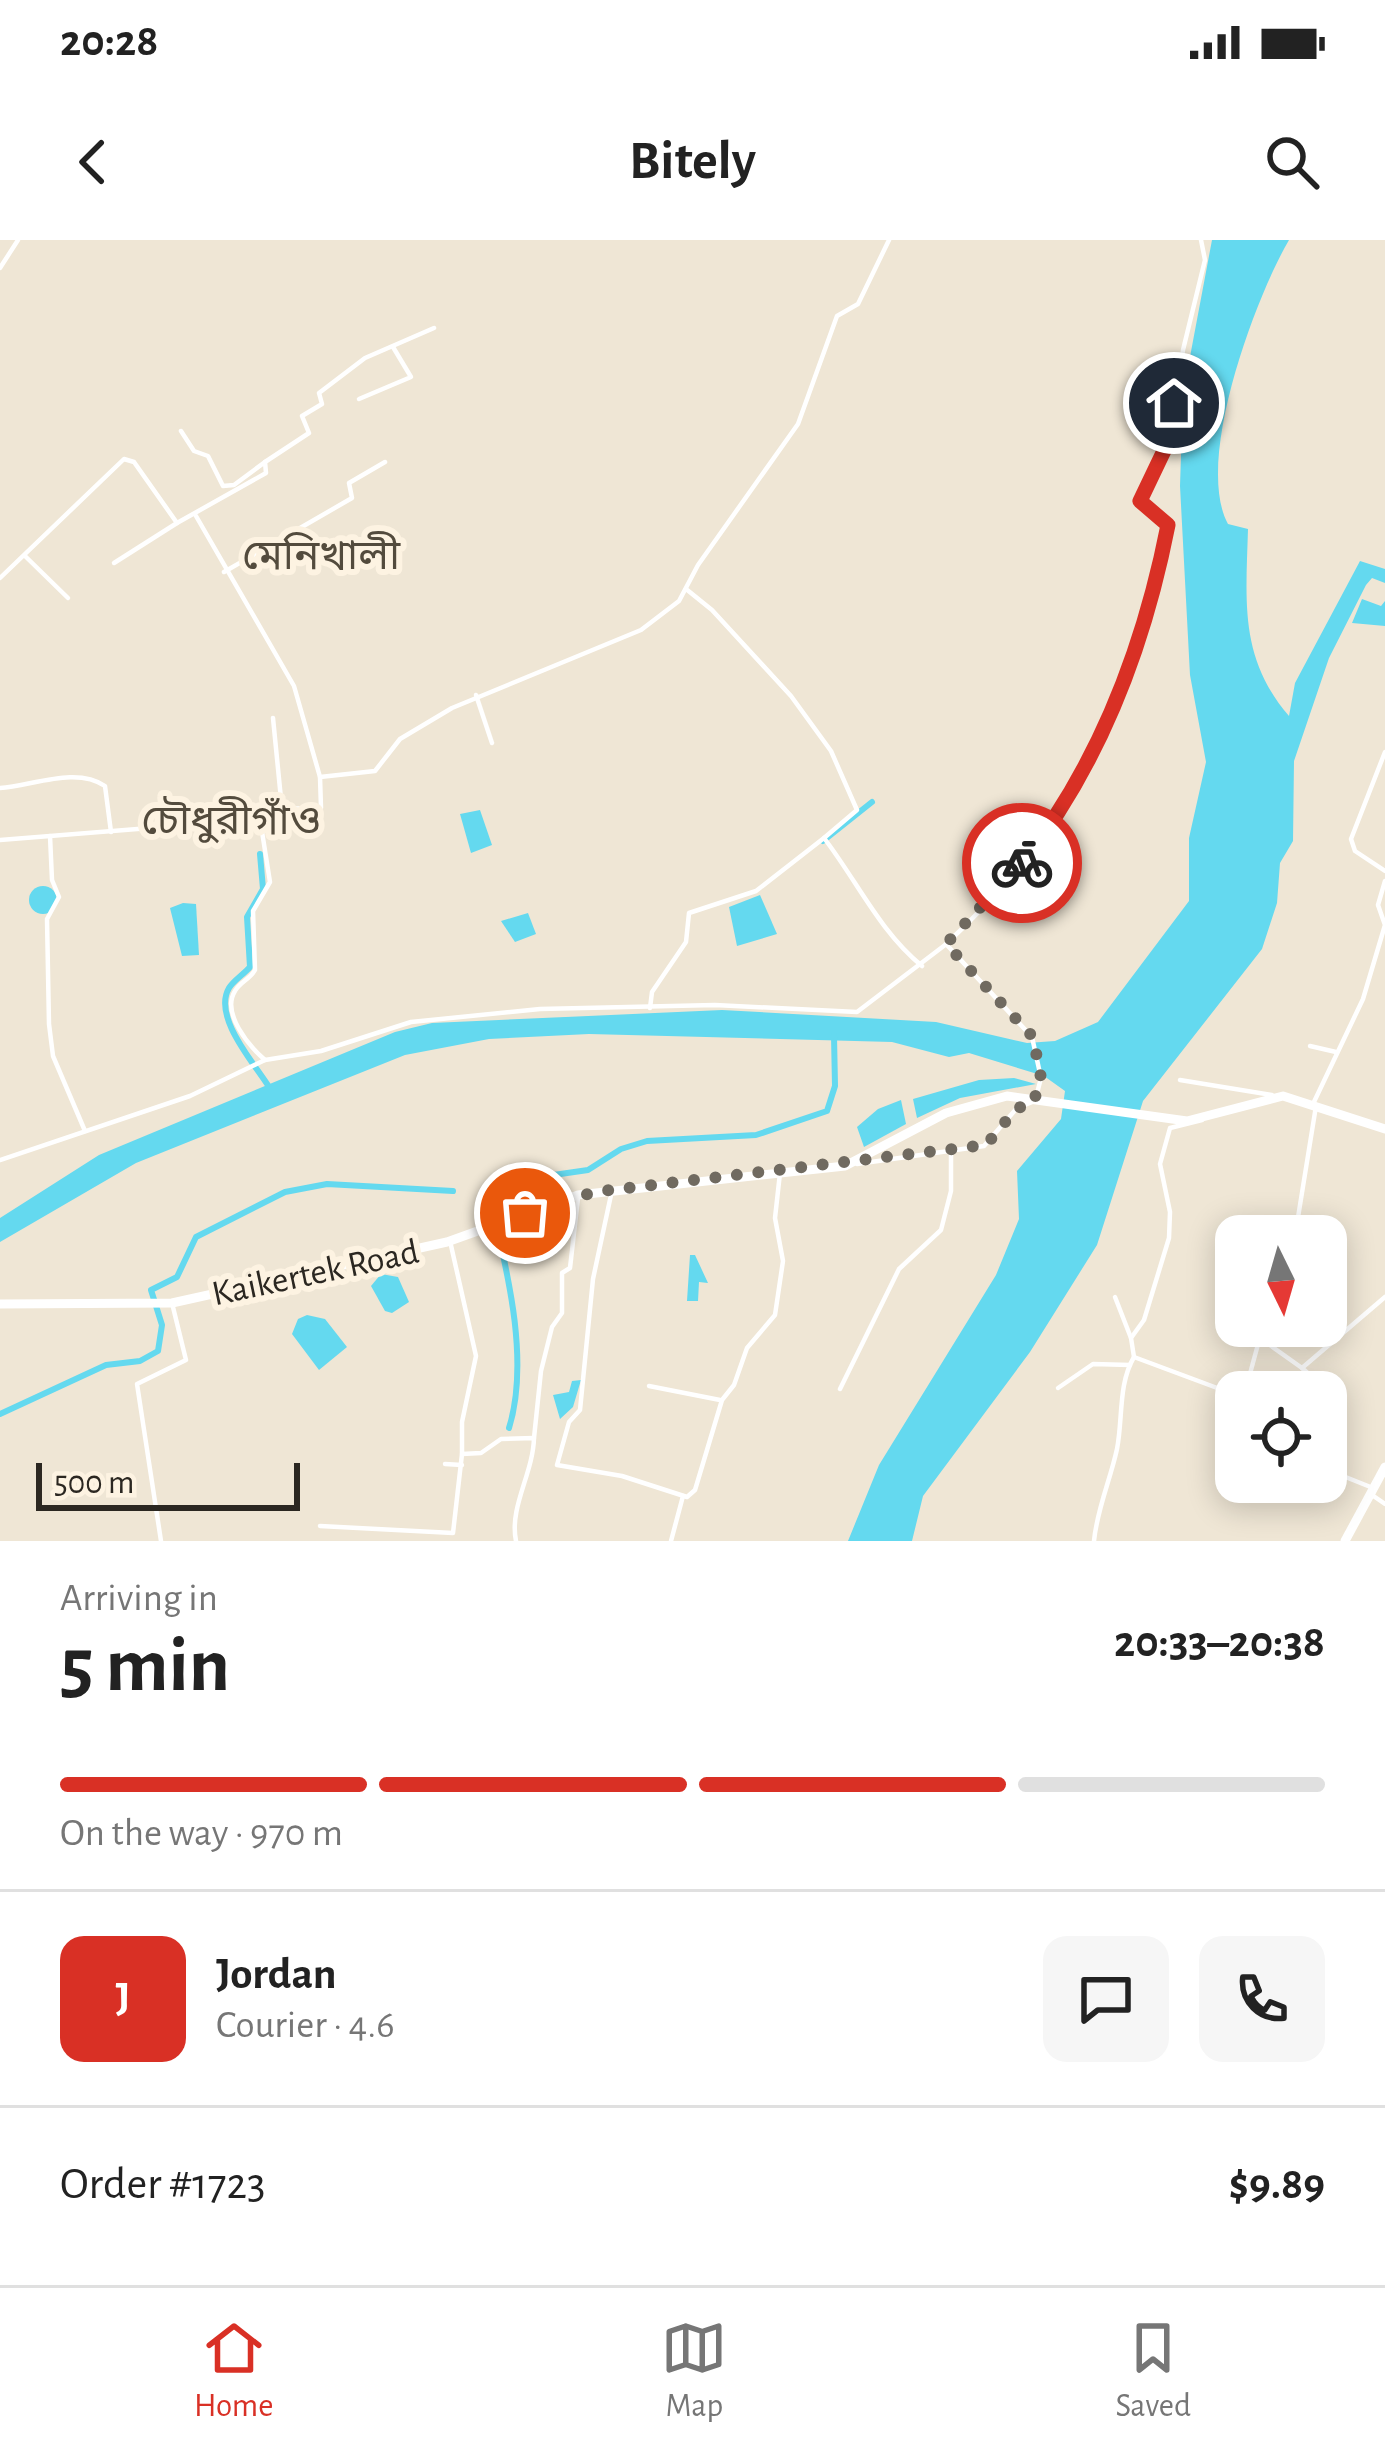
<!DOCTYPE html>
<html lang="en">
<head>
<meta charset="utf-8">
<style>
  :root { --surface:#fff; --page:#f6f6f6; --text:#222; --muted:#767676; --line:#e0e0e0; --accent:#d93025 }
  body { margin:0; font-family:"Alegreya Sans","Noto Sans Bengali",sans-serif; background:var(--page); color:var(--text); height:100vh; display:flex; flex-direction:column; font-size:45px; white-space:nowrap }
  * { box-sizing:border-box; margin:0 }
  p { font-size:39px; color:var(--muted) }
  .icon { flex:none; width:66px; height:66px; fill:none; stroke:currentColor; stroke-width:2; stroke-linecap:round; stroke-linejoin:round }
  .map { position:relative; height:1301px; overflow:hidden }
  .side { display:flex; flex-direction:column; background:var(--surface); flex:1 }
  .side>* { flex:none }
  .needle { width:78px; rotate:175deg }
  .controls { position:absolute; left:1215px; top:975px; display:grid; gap:24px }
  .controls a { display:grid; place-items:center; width:132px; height:132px; border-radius:24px; background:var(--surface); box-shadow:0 6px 30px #0003; font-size:60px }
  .scale { position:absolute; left:36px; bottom:30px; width:264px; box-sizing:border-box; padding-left:12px; border:6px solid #2b2721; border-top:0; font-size:33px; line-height:42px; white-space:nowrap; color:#2b2721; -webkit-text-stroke:9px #fdf3e2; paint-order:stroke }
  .pin { position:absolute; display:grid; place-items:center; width:102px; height:102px; color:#fff; margin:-51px; border:6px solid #fff; border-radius:50%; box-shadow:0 3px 12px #0007 }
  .courier { position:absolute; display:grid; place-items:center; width:120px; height:120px; margin:-60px; border:9px solid #d93025; border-radius:50%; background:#fff; color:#222; box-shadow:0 3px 15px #0007 }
  .headline em { font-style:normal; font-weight:700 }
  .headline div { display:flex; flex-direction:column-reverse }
  .headline { display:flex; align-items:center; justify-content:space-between; height:204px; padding:0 60px }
  h1 { font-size:78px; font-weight:700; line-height:90px }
  .bar { display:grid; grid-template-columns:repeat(4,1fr); gap:18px 12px; align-content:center; height:144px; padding:0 60px }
  .bar i { height:15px; border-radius:9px; background:var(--line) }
  .bar .on { background:var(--accent) }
  .bar p { grid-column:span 4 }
  .line { display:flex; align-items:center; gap:30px; padding:0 60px; border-top:3px solid var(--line) }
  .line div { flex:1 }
  .round { display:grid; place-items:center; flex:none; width:126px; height:126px; border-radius:24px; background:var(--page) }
  .status { display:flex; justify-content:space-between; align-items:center; height:84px; padding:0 60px; background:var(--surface); direction:ltr }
  .status svg { height:33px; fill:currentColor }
  header { display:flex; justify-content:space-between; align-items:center; height:156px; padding:0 60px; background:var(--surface); font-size:54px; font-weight:700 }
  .dock { display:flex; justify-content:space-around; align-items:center; height:168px; border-top:3px solid var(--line); background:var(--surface); font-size:33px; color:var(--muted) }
  .dock a { display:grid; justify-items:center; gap:6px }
  .dock .on { color:var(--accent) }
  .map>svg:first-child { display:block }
</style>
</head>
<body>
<div class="status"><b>20:28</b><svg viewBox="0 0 49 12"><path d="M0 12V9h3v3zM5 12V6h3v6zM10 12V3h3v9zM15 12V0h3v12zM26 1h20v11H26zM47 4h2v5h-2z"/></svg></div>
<header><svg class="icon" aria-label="back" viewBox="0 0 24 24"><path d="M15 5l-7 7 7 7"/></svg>Bitely<svg class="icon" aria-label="search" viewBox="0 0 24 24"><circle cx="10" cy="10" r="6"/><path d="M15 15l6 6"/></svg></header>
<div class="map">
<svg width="1385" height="1301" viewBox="0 0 1385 1301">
  <rect width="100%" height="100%" fill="#efe6d5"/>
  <g fill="#64d9ef">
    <path d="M1212 0H1289C1255 58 1194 222 1228 284L1248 289C1246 361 1239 418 1289 476L1295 443 1360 321 1385 329V343L1372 338 1366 345 1329 418 1294 521 1293 601 1280 623 1277 663 1262 709 1143 861 1097 1005 1030 1112 923 1256 912 1301H848L879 1225 996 1035 1019 979 1017 931 1061 879 1065 851 1044 836 969 813 949 817 892 802 589 794 489 799 405 815 136 923 0 1002V978L99 915 395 792 432 783 722 770 936 782 1027 803 1055 801 1098 782 1189 661V598L1206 522 1190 435 1180 246 1183 154Z"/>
    <polygon points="1362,359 1381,366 1385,361 1385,386 1352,383"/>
    <polygon points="480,570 492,605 471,613 460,574"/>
    <circle cx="43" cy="660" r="14"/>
    <polygon points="760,655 777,694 737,706 729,667"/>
    <polygon points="183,663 196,664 199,715 182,716 170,668"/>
    <polygon points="528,673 536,694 515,702 501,681"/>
    <polygon points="1014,838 1036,844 960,858 917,878 913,859 979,840"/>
    <polygon points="901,860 906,884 864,907 857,887 878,869"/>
    <polygon points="690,1015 695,1015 708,1043 699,1042 698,1061 687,1061"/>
    <polygon points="381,1034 398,1037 409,1062 392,1073 385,1071 371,1046"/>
    <polygon points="307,1075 325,1079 347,1107 319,1130 292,1094 298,1079"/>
    <polygon points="581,1140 573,1167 560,1179 553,1155 569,1152 572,1141"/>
  </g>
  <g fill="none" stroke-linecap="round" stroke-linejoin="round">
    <g stroke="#64d9ef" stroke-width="6">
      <polyline points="823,601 872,562"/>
      <path d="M260 614 263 649 247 677 250 727C244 734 233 741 229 748 212 777 255 824 269 847"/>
      <polyline points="0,1174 106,1125 140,1121 158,1111 162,1085 151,1050 177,1037 196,997 285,952 327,944 453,951"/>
      <path d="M509 1188C529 1124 509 1038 494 975L511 954 512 941 588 930 621 909 647 901 756 895 827 871 835 846 834 796"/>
    </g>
    <g stroke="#fff" stroke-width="4.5">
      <polyline points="0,28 18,0"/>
      <polyline points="359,159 411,137 393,107"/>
      <polyline points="181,191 194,211 208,216 223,246 234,245 265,222"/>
      <polyline points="25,316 68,358"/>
      <polyline points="114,323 177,283"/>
      <polyline points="224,332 352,258 349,243 385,222"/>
      <polyline points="0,338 124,219 134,222 177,283 266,233 265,222 309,193 302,176 322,164 319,153 365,118 434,88"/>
      <path d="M686 349 712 370 791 456 831 511 857 570 824 598C857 641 880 692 922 726"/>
      <polyline points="476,455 492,503"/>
      <polyline points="273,478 282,569"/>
      <polyline points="1385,512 1351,599 1355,611 1385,631"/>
      <polyline points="320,537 375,531 400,499 452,468 641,390 679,361 698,325 798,184 837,76 858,64 889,0"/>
      <path d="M0 548C32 546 76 526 105 546L111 592"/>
      <path d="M260 579 270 642 253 671 255 730C250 739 240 742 235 751 221 773 249 806 265 820L321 811 411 782 540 769 715 765 857 772 945 705"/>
      <polyline points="50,596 52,640 59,657 47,679 49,784 53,816 85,891"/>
      <polyline points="0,600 274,578 277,569 321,568 320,537 294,446 196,276"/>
      <polyline points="650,768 652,752 686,702 689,673 756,651 824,598"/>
      <polyline points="1310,806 1336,812"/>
      <polyline points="1180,840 1272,855"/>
      <polyline points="1313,864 1363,759 1385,685 1378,665 1385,641"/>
      <polyline points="0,920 190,856 265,820"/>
      <path d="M857 924 984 906 1017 868 1035 861 1041 838 1032 797 946 704C1068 593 1137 445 1168 285L1140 261 1172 193 1183 110 1205 20 1201 0"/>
      <polyline points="611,955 593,1039 580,1170 569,1182 557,1225 622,1236 687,1257 695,1250 722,1160 734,1145 747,1108 775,1075 783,1021 775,978 780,933"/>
      <polyline points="1295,996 1316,866"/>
      <path d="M450 1001 476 1116 462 1182V1214L481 1213 501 1199 534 1198C533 1234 509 1267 516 1301"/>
      <polyline points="1115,1057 1131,1098"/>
      <polyline points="1260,1098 1302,1128"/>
      <polyline points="1134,1117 1131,1098 1144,1080 1169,998 1170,972 1160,924 1170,888 1202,880"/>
      <polyline points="1312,1137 1302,1128 1385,1057"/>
      <polyline points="649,1146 720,1160"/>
      <polyline points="1058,1148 1093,1124 1130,1125"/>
      <polyline points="840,1149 899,1029 941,990 951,951 951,913"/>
      <polyline points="1245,1152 1263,1086"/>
      <polyline points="534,1198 541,1131 552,1087 562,1073 562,1033 570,1028 578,958"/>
      <polyline points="1326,1221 1343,1236 1373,1248"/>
      <polyline points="445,1224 462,1225"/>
      <polyline points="1372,1255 1385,1264"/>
      <polyline points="320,1286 453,1293 462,1214"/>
      <polyline points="161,1301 137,1144 186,1120 172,1063"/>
      <polyline points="671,1301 683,1256"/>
      <path d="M1094 1301C1097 1269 1110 1241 1117 1209 1123 1179 1118 1144 1134 1117L1236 1155"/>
    </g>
    <g stroke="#fff" stroke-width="9">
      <polyline points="0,1064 172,1063 447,1002 578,955 845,926 946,873 1007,856 1187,881 1283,856 1385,889"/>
      <polyline points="1345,1301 1385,1227"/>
    </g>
  </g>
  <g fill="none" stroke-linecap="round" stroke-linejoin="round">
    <polyline stroke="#706a60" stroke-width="12" stroke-dasharray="0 21.6" points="525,973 594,952 986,905 1017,868 1033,864 1041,838 1033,797 946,704 1022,623"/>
    <path stroke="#d93025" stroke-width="15" d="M1022 623C1100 524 1144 407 1168 285L1140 261 1172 194 1174 163"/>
  </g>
  <g text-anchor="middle" stroke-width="12" stroke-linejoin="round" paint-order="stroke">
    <g font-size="36" fill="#2b2721" stroke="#fdf3e2">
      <text transform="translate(315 1031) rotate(-12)" y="13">Kaikertek Road</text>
    </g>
    <g font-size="42" fill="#534b3d" stroke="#fdf3e2">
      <text x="321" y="329">মেনিখালী</text>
      <text x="231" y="594">চৌধুরীগাঁও</text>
    </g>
  </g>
</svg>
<div class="controls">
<a><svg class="needle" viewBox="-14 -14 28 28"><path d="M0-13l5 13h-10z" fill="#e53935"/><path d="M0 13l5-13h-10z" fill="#767676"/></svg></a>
<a><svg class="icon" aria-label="locate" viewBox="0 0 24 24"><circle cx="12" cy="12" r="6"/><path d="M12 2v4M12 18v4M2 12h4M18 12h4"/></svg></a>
</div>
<div class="scale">500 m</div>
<div class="pin" style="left:525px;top:973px;background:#ea580c"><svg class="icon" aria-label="bag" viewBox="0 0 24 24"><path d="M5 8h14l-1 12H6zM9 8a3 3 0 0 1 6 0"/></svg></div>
<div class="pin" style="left:1174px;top:163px;background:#1f2937"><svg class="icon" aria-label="home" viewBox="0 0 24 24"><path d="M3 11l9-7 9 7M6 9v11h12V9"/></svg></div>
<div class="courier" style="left:1022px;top:623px"><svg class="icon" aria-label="bike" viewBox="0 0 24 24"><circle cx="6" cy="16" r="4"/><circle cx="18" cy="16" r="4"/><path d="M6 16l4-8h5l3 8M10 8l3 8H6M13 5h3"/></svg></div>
</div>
<section class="side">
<div class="headline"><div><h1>5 min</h1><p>Arriving in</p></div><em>20:33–20:38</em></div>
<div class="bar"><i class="on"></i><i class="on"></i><i class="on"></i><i></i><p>On the way · 970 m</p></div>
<div class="line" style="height:216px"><b class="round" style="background:var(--accent);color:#fff">J</b><div><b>Jordan</b><p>Courier · 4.6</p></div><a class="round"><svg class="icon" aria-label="chat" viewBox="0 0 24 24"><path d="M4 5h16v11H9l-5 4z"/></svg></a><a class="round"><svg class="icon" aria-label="phone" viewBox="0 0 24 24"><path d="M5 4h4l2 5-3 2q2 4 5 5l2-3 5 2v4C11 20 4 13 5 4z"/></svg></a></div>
<div class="line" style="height:156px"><div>Order #1723</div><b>$9.89</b></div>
</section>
<nav class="dock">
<a class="on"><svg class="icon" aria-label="home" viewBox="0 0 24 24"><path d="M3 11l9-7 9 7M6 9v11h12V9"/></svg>Home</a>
<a><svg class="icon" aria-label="map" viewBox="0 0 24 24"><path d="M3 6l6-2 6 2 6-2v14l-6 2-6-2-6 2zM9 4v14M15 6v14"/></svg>Map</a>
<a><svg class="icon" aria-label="saved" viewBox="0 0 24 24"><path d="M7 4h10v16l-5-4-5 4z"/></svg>Saved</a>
</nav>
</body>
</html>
